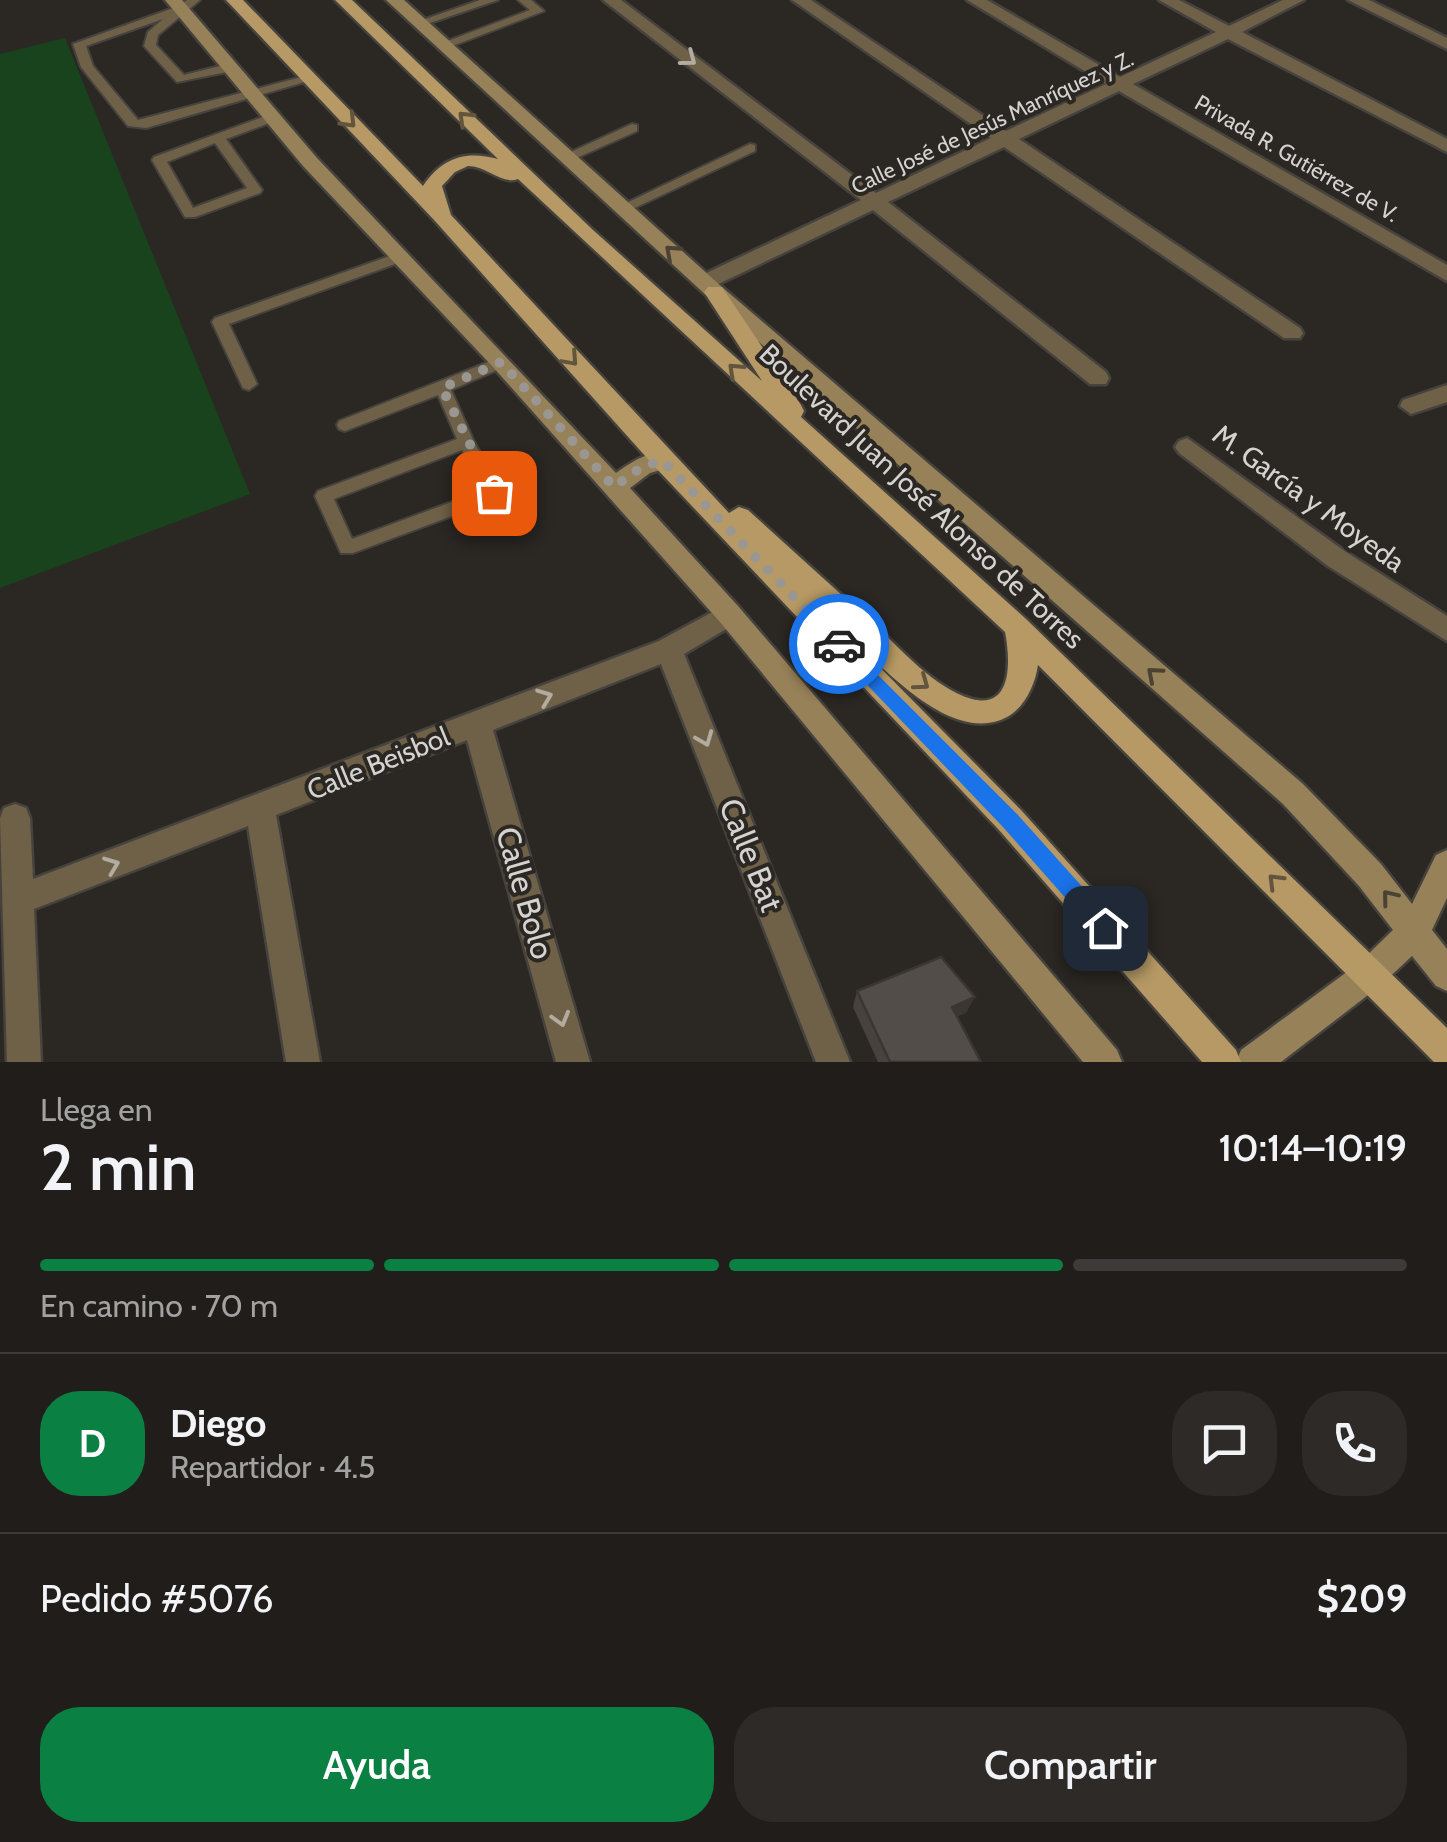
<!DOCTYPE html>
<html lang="es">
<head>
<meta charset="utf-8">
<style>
  :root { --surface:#201d1a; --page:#2d2a27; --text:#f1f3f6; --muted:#a2a2a2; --line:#3d3b39; --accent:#0b8043 }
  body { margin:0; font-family:Cabin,sans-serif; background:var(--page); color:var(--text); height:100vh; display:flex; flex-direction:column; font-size:38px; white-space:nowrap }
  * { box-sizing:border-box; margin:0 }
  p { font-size:32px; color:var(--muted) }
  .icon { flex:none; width:55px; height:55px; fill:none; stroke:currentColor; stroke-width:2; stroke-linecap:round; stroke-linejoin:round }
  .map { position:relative; height:1062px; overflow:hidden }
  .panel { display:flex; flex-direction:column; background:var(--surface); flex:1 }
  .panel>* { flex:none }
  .pin { position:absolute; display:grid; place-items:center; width:85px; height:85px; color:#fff; margin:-42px; border-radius:20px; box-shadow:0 5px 15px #0006 }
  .courier { position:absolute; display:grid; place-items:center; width:100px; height:100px; margin:-50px; border:8px solid #1a73e8; border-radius:50%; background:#fff; color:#222; box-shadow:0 2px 12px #0007 }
  .head em { font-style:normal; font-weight:600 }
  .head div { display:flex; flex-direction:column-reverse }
  .head { display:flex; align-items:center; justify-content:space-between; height:170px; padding:0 40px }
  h1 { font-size:65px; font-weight:600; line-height:75px }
  .bar { display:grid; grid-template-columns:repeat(4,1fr); gap:15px 10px; align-content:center; height:120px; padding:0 40px }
  .bar i { height:12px; border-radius:8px; background:var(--line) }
  .bar .active { background:var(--accent) }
  .bar p { grid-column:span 4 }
  .line { display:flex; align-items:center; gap:25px; padding:0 40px; border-top:2px solid var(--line) }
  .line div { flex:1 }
  .round { display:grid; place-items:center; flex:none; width:105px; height:105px; border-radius:40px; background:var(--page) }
  .cta { display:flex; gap:20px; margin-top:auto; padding:20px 40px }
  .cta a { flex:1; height:115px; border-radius:40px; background:var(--accent); color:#fff; font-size:40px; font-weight:600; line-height:115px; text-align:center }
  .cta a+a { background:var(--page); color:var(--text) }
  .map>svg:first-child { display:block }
</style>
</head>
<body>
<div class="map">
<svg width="1447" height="1062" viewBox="0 0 1447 1062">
  <rect width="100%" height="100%" fill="#2b2723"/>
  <polygon fill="#18431d" points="65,38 250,494 0,588 0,54"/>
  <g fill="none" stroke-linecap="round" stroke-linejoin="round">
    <defs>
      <g id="lane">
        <polygon points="187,0 200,0 158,35 156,45 184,75 228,64 234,68 232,71 177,82 144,46 148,32 163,19 86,46 93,66 138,120 309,75 315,79 146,128 128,126 81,67 73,44 179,6"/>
        <polygon points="480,0 498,0 424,25 414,23"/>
        <polygon points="518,0 531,0 544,11 447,48 437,45 530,10"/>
        <path d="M271 114 277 118 275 121 226 139 262 190 260 193 195 217H185L152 160 154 157ZM215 143 247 188 193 208 167 162Z"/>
        <polygon points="632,124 637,125 637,131 572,160 567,161 560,157"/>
        <polygon points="750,144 755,145 755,151 628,211 618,211 616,208"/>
        <polygon points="401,252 408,257 406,260 229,324 257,384 249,390 243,388 212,322 215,318"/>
        <path d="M501 357 506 358 509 362 506 366 451 390 474 442 503 493 500 498 353 553H341L315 496 318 491 457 439 438 395 345 431 339 429 337 425 339 421ZM462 450 484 490 352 539 334 499Z"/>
      </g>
      <g id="street">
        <polygon points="603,0 621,0 876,193 991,138 792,0 811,0 1006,131 1106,84 967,0 987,0 1120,77 1216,32 1159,0 1179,0 1229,26 1283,0 1304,0 1242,32 1447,139 1447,152 1228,39 1133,84 1447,265 1447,281 1119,91 1019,139 1300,328 1303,333 1300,338 1284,338 1004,147 888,202 1106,372 1109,378 1106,384 1090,384 873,210 712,287 698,287 695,282 698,277 861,200"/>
        <polygon points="1348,0 1369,0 1447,38 1447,49"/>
        <polygon points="1447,385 1447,402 1411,414 1400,406 1403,400"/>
        <polygon points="1187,438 1346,552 1447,616 1447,641 1328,566 1179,453 1175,447 1179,441"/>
        <polygon points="729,603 738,606 742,614 738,622 684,654 850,1062 816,1062 661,664 493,730 590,1062 556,1062 467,740 276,815 320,1062 286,1062 248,826 34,909 41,1062 7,1062 0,818 4,808 15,804 26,808 30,818 33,879 659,641"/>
      </g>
      <g id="secondary">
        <path d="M165 0H182L317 158 616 473C632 462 651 448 671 455L675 461 671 467 650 473 630 488 738 606 1117 1050 1122 1062H1083L720 622 493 367 303 166Z"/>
        <polygon points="386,0 404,0 722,287 1303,784 1381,864 1412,904 1436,855 1447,850 1447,898 1432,930 1447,949 1447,991 1436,986 1412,956 1381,985 1281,1062 1236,1062 1241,1050 1359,963 1393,930 1359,886 1283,804 708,297"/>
      </g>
      <path id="primary" d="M226 0H243L423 186C442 158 465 150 498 159L335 0H352L593 230 762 381 704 292 708 287H722L801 405 804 411 801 417 1026 619 1447 1028V1062H1434L1038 665C1035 685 1025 707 1007 717 951 747 880 664 843 630L1021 810 1236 1050 1241 1062H1202L999 830 655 467 435 221ZM468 166C487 166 502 185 518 179L1005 632C1010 657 1014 710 972 699 934 688 902 650 874 624 832 586 790 548 748 510L739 507 729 513 451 215 442 186 455 172Z"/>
    </defs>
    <use href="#lane" stroke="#46433f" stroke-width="4"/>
    <use href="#street" stroke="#46433f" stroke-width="5"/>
    <use href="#secondary" stroke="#46433f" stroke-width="5"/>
    <use href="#primary" stroke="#46433f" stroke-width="5"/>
    <use href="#lane" fill="#6f6148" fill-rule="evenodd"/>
    <use href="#street" fill="#6f6148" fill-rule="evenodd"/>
    <use href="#secondary" fill="#978158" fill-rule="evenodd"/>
    <use href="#primary" fill="#b69964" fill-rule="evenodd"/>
  </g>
  <polygon fill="#47423f" points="857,991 966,1013 957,1016 981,1062 878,1062 853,1007"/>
  <polygon fill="#393633" points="975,997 966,1013 944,1022 952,1007"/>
  <polygon fill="#524d49" stroke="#393633" stroke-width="2.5" points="941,957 975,997 952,1007 981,1062 890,1062 857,991"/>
  <defs><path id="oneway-chevron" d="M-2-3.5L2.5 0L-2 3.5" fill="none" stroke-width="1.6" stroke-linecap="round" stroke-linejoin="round" transform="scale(2.5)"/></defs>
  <g stroke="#b1aba0">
    <use href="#oneway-chevron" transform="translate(689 59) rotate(37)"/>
    <use href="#oneway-chevron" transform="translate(545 697) rotate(-21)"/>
    <use href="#oneway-chevron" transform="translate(705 739) rotate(68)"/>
    <use href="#oneway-chevron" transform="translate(112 865) rotate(-21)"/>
    <use href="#oneway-chevron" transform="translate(561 1019) rotate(74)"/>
  </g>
  <g stroke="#63553d">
    <use href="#oneway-chevron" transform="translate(465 118) rotate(-136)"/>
    <use href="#oneway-chevron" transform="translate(349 121) rotate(46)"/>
    <use href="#oneway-chevron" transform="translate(571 359) rotate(48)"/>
    <use href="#oneway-chevron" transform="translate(735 370) rotate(-137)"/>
    <use href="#oneway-chevron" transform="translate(922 683) rotate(36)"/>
    <use href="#oneway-chevron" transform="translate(1275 881) rotate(-135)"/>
  </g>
  <g stroke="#4b4233">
    <use href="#oneway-chevron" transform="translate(672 252) rotate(-138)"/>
    <use href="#oneway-chevron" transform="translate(1154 674) rotate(-139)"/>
    <use href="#oneway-chevron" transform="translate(1389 897) rotate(-129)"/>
  </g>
  <polygon fill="#1a73e8" points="839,636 1017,814 1113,921 1116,928 1113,935 1105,938 1098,935 1003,827 833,649 831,644"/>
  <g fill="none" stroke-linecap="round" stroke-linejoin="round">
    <polyline stroke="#9a9793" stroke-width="10" stroke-dasharray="0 18" points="494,493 442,388 501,362 614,487 643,466 663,461 839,644"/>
  </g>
  <g text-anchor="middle" stroke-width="8" stroke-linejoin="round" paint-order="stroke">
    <g font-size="22" fill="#d5d3d0" stroke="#2b2723">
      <text transform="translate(992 122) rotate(-25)" y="8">Calle José de Jesús Manríquez y Z.</text>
      <text transform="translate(1297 158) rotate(30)" y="8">Privada R. Gutiérrez de V.</text>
    </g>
    <g font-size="28" fill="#d5d3d0" stroke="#2b2723">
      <text transform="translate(922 496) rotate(43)" y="10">Boulevard Juan José Alonso de Torres</text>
      <text transform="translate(1309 498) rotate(36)" y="10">M. García y Moyeda</text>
      <text transform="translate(378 763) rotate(-22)" y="10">Calle Beisbol</text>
    </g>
    <g font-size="32" fill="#d5d3d0" stroke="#2b2723">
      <text transform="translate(751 855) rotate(68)" y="11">Calle Bat</text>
      <text transform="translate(525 893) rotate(74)" y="11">Calle Bolo</text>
    </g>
  </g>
</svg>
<div class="pin" style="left:494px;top:493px;background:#ea580c"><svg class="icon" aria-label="bag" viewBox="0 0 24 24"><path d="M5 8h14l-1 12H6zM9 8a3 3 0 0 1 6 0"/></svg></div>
<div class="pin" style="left:1105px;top:928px;background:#1f2937"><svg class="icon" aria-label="home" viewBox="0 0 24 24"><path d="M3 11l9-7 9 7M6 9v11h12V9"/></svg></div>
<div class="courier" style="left:839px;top:644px"><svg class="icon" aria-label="car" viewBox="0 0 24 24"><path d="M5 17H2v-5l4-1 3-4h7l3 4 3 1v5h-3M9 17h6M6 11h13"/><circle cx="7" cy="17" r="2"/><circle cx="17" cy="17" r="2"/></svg></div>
</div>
<section class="panel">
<div class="head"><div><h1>2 min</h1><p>Llega en</p></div><em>10:14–10:19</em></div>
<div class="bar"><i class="active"></i><i class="active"></i><i class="active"></i><i></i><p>En camino · 70 m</p></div>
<div class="line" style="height:180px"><b class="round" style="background:var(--accent);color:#fff">D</b><div><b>Diego</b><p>Repartidor · 4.5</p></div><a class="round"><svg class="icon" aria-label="chat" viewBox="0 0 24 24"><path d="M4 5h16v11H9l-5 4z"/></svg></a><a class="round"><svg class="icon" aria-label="phone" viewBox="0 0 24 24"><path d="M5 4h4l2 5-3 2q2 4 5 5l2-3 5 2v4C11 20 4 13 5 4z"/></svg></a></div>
<div class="line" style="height:130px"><div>Pedido #5076</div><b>$209</b></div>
<div class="cta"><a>Ayuda</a><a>Compartir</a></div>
</section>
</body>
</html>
